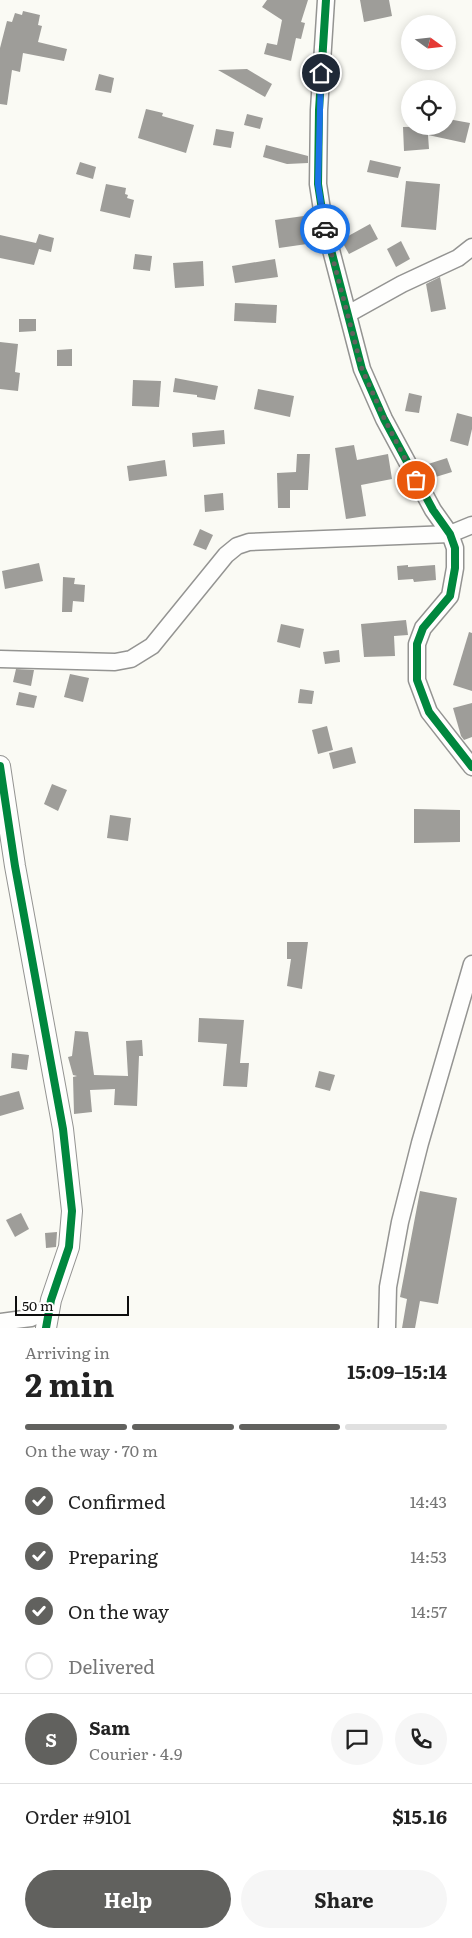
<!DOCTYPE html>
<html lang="en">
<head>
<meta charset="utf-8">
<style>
  :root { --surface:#fff; --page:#f6f6f6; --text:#222; --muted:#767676; --line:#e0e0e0; --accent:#61615e }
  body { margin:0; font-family:Literata,serif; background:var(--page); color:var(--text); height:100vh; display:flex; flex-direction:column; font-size:19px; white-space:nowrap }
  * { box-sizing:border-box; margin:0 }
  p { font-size:16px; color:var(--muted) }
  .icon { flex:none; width:28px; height:28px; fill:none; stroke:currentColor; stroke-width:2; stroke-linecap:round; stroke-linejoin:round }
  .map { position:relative; height:1328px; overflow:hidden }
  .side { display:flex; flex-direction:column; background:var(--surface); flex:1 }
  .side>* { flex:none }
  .needle { width:32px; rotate:105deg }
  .controls { position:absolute; left:401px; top:15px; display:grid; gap:10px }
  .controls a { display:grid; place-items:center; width:55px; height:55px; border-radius:50%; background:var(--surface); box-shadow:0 2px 12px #0003; font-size:25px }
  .scale { position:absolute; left:15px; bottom:12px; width:114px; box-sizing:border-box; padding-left:5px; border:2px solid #0e0e0e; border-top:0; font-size:14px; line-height:18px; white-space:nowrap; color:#0e0e0e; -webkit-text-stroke:4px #fff; paint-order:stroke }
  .pin { position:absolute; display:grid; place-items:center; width:42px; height:42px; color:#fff; margin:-21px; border:2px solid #fff; border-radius:50%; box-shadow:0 1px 5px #0007 }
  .courier { position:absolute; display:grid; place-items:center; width:50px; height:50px; margin:-25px; border:4px solid #1a73e8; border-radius:50%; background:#fff; color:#222; box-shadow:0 1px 6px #0007 }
  .summary em { font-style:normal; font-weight:700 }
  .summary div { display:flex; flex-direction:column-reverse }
  .summary { display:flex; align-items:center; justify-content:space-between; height:85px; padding:0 25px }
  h1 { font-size:32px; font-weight:700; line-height:38px }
  .bar { display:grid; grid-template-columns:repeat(4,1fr); gap:8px 5px; align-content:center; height:60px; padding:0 25px }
  .bar i { height:6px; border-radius:4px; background:var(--line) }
  .bar .active { background:var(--accent) }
  .bar p { grid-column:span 4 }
  .line { display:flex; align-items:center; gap:12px; padding:0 25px; border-top:1px solid var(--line) }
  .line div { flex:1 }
  .round { display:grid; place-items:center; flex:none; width:52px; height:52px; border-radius:26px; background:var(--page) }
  ol { padding:0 25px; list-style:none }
  li { display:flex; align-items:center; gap:15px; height:55px }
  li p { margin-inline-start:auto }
  li .icon { padding:5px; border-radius:50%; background:var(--accent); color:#fff; stroke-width:4 }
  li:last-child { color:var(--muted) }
  li i { width:28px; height:28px; border:2px solid var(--line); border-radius:50% }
  .primary-button { display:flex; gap:10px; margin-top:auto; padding:10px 25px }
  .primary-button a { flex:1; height:58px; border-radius:30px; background:var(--accent); color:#fff; font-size:20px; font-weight:700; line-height:58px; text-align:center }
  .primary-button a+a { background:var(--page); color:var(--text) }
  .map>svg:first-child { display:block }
</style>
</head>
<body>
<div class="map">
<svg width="472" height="1328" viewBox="0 0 472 1328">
  <rect width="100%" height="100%" fill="#fafaf4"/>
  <g fill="#9e9d99">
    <polygon points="267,0 308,0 301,22 305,23 301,39 296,38 291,61 264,54 267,43 277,45 282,20 262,7"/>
    <polygon points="360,0 389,0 392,16 364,22"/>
    <polygon points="23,11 40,15 38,25 42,26 38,42 67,49 64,61 23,53 20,72 12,70 7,105 0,104 0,48 7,21 12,22 15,13 22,15"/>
    <polygon points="247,69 272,84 265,97 218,70"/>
    <polygon points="99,74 114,78 111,93 95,90"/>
    <polygon points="146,109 163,113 162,116 194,125 186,153 138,138"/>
    <polygon points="247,114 263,118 260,129 244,125"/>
    <polygon points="448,119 470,123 465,143 428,135 429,149 404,151 403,127 448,126"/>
    <polygon points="216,129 234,132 231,148 213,145"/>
    <polygon points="266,145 308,156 308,163 287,164 263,157"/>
    <polygon points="370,160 401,167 398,178 367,172"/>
    <polygon points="80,162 96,167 93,179 76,174"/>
    <polygon points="406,181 440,184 436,230 401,227"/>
    <polygon points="106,184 126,188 125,194 128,195 127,198 134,200 130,218 100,211"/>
    <polygon points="311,215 314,243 279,248 275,220"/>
    <polygon points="370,224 378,239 349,254 341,240"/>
    <polygon points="39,234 54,238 51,252 39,249 34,265 0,258 0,235 36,243"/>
    <polygon points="401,241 410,259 396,267 387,249"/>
    <polygon points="135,254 152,256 150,271 133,269"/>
    <polygon points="275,259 278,277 235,283 232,266"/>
    <polygon points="203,261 204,286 175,288 173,263"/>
    <polygon points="440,277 446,309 431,312 426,284"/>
    <polygon points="235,303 277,305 276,323 234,321"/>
    <polygon points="19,319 36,319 36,331 19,332"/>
    <polygon points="0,342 18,344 15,372 20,373 18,391 0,389"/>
    <polygon points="72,349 72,366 57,366 57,350"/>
    <polygon points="175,378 218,386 215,400 197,397 197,395 173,392"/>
    <polygon points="133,380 161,381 159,407 132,406"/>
    <polygon points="258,389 294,396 290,417 254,409"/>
    <polygon points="409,393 422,396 419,413 405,411"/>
    <polygon points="457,413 472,417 472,429 468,446 450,441"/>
    <polygon points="224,430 225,444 193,447 192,433"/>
    <polygon points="354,445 357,460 388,454 392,479 361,485 366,516 346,519 335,448"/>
    <polygon points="297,454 310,454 308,490 290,490 290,508 278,508 277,473 296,472"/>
    <polygon points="447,458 452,472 429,479 425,465"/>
    <polygon points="165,460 167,476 129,481 127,466"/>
    <polygon points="223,493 224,510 205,512 204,495"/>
    <polygon points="200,529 213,535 206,550 193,545"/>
    <polygon points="39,563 43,581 5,589 2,571"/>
    <polygon points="408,565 408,567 435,565 436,580 414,582 413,579 398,580 397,566"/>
    <polygon points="63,577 75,578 74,584 85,585 84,602 73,601 72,612 62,612"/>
    <polygon points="406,620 408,635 394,636 395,656 364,657 361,624"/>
    <polygon points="281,624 304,629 300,648 277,642"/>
    <polygon points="469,632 472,633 472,691 453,685"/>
    <polygon points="339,650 340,662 325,664 323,652"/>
    <polygon points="16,669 34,670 31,686 13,682"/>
    <polygon points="70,674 89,678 83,702 64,697"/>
    <polygon points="300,689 314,691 312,704 298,703"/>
    <polygon points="19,692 37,696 34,708 16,705"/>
    <polygon points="472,703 472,737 464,740 461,736 453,708"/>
    <polygon points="327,726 333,750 318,754 312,730"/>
    <polygon points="352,747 356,763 333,769 329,753"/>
    <polygon points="52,784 67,790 58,811 44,804"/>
    <polygon points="414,809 460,810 460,842 414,843"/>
    <polygon points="110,815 131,818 128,841 107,838"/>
    <polygon points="287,942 308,942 302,989 287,986 291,959 287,959"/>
    <polygon points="199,1018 244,1020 240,1063 249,1063 247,1087 223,1086 227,1044 198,1042"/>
    <polygon points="75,1031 88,1032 94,1075 128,1076 126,1041 142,1040 143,1056 139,1056 137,1106 114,1105 115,1089 90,1090 92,1112 74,1114 73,1077 77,1076 73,1075 68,1057 72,1056"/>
    <polygon points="12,1053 29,1055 27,1070 11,1068"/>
    <polygon points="319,1071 335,1075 330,1091 315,1087"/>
    <polygon points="19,1091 24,1109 0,1116 0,1096"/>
    <polygon points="420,1191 457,1198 438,1304 420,1301 415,1328 402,1328 407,1299 400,1297"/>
    <polygon points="21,1213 29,1229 15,1237 6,1220"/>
    <polygon points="57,1232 56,1247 46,1248 45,1233"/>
  </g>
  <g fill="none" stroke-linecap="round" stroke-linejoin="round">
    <defs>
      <g id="minor">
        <polyline points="326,0 319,110 318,184 324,223 362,369 384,419 433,510 450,534 455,548 455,568 450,596 423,628 417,644 417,680 429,712 472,767"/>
        <polyline points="348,314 402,284 458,258 472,247"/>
        <polyline points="0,659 115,662 131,659 152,646 226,555 237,546 249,542 450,534 472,525"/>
        <polyline points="0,1322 31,1318 49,1310"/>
        <polyline points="387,1328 388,1287 400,1222 420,1143 472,964"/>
      </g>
      <polyline id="tertiary" points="0,766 15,866 63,1129 72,1211 69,1247 51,1300 46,1328"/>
    </defs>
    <use href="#minor" stroke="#949492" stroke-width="19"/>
    <use href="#tertiary" stroke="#949492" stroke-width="22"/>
    <use href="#minor" stroke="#fefefd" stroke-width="16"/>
    <use href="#tertiary" stroke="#fefefd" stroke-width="20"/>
    <defs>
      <g id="cycleway">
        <polyline points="326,0 319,110 318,184 324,223 362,369 384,419 433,510 450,534 455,548 455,568 450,596 423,628 417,644 417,680 429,712 472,767"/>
        <polyline points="0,766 15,866 63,1129 72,1211 69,1247 51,1300 46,1328"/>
      </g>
    </defs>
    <use href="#cycleway" stroke="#fff" stroke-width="11"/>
    <use href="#cycleway" stroke="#00873e" stroke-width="8"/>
  </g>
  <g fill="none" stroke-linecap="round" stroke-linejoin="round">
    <polyline stroke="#61615e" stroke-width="5" stroke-dasharray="0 9" points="325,229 362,369 384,418 416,480"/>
    <polyline stroke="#1a73e8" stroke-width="6" points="321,73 318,184 325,229"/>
  </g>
</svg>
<div class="controls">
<a><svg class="needle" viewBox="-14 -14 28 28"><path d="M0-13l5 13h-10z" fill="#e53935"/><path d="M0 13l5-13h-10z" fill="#767676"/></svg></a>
<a><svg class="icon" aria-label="locate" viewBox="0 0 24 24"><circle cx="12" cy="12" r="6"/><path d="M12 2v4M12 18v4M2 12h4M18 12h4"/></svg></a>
</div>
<div class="scale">50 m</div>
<div class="pin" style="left:416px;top:480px;background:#ea580c"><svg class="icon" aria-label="bag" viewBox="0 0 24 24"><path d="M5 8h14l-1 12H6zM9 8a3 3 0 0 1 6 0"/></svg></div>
<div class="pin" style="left:321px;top:73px;background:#1f2937"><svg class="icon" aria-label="home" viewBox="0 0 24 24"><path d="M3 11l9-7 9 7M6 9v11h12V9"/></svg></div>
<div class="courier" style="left:325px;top:229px"><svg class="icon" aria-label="car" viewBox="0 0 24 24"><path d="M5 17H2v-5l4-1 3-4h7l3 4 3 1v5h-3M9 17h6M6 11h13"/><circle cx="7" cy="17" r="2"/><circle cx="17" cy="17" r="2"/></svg></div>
</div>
<section class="side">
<div class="summary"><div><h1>2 min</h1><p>Arriving in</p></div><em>15:09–15:14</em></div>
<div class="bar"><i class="active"></i><i class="active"></i><i class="active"></i><i></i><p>On the way · 70 m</p></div>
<ol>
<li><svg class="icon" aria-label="check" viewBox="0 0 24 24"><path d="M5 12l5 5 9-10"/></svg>Confirmed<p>14:43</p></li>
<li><svg class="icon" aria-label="check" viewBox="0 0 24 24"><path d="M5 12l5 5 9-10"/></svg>Preparing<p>14:53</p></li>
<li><svg class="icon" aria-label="check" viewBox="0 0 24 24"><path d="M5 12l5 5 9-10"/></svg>On the way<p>14:57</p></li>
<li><i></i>Delivered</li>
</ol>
<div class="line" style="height:90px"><b class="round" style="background:var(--accent);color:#fff">S</b><div><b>Sam</b><p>Courier · 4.9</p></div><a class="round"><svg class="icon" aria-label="chat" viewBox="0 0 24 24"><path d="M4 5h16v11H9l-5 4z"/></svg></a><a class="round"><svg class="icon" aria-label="phone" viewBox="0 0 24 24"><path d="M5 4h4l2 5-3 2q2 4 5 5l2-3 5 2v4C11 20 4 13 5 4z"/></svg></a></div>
<div class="line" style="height:65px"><div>Order #9101</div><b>$15.16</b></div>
<div class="primary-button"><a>Help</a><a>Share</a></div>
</section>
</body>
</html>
